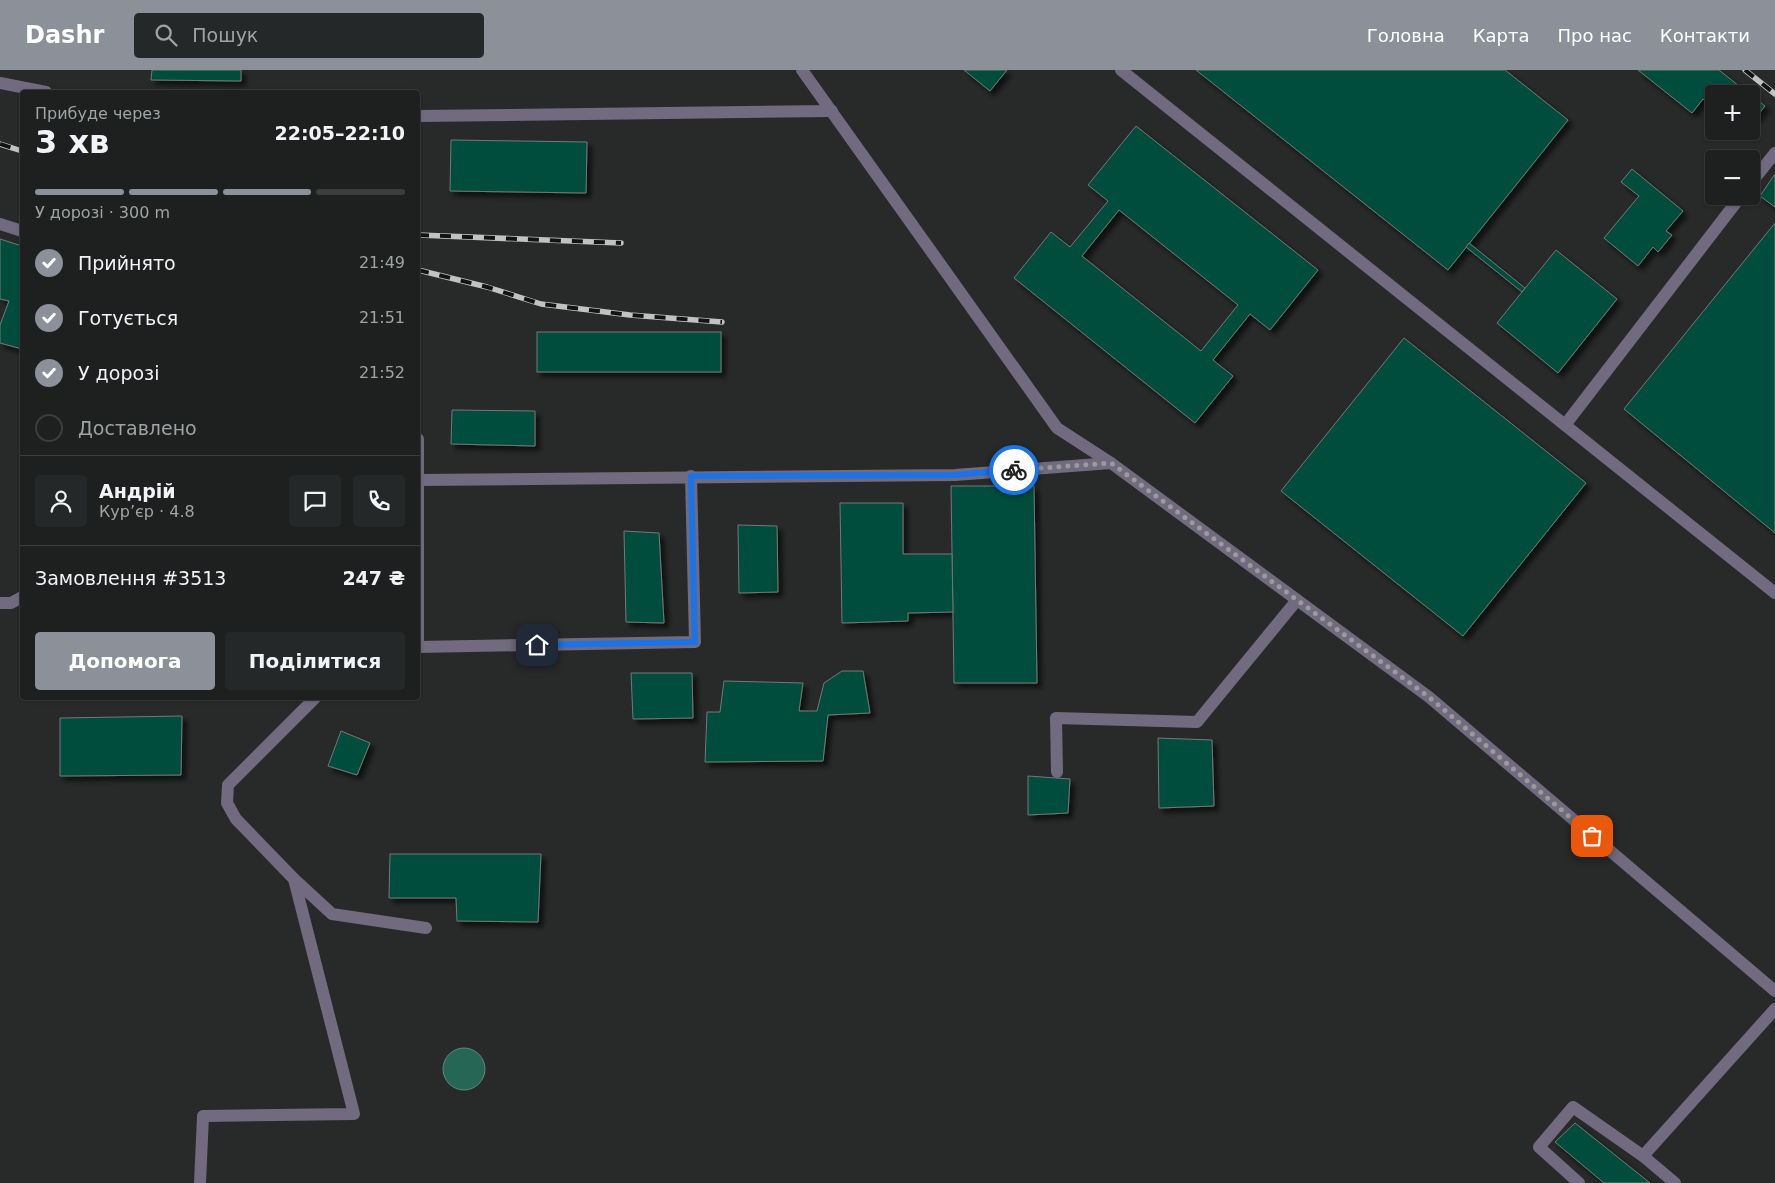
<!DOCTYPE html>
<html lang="uk">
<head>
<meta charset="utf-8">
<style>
  :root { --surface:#1d201f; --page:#252828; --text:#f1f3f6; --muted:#a0a3a4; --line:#3b3e3d; --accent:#8c9099 }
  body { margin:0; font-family:"DejaVu Sans",sans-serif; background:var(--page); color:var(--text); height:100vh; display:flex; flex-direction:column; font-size:19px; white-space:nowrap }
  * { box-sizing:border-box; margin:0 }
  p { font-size:16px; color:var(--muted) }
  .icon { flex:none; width:28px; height:28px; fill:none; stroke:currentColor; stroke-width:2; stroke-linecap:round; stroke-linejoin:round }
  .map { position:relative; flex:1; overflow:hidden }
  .sheet { position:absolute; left:20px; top:20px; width:400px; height:610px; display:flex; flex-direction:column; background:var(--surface); border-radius:5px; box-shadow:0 1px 4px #0004,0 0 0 1px var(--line) }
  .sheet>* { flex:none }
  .tools { position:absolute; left:1705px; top:15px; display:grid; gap:10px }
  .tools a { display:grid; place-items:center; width:55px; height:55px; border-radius:5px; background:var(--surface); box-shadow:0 1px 4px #0004,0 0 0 1px var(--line); font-size:25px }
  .pin { position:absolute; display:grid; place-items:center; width:42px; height:42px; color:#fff; margin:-21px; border-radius:10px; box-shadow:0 2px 8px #0006 }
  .courier { position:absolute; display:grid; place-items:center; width:50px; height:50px; margin:-25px; border:4px solid #1a73e8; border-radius:50%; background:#fff; color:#222; box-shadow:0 1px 6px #0007 }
  .overview em { font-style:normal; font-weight:700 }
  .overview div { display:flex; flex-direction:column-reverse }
  .overview { display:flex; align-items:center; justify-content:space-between; height:85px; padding:0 15px }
  h1 { font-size:32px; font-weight:700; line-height:38px }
  .bar { display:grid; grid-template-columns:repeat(4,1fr); gap:8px 5px; align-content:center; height:60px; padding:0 15px }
  .bar i { height:6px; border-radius:4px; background:var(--line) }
  .bar .active { background:var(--accent) }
  .bar p { grid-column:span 4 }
  .line { display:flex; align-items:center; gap:12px; padding:0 15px; border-top:1px solid var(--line) }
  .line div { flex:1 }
  .round { display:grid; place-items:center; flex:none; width:52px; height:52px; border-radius:5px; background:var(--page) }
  ol { padding:0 15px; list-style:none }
  li { display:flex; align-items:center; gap:15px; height:55px }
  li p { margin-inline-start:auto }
  li .icon { padding:5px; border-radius:50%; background:var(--accent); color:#fff; stroke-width:4 }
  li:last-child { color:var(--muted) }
  li i { width:28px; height:28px; border:2px solid var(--line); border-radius:50% }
  .action { display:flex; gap:10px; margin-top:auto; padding:10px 15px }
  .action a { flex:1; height:58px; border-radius:5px; background:var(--accent); color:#fff; font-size:20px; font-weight:700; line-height:58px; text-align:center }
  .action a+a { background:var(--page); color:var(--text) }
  header { display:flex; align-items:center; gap:30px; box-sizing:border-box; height:70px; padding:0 25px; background:var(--accent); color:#fff }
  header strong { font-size:24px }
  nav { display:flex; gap:28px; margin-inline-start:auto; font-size:18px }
  .search { width:350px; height:45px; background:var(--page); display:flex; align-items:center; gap:12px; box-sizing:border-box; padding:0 18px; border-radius:5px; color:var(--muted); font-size:19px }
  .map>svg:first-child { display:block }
</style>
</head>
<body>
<header>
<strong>Dashr</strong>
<div class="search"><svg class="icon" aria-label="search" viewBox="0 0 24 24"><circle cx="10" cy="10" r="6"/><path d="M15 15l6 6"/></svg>Пошук</div>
<nav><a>Головна</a><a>Карта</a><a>Про нас</a><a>Контакти</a></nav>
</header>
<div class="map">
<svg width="1775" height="1113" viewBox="0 0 1775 1113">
  <defs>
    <filter id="shadow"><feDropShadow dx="4.5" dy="4.5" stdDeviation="2.5" flood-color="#0009"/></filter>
  </defs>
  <rect width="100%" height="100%" fill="#272a29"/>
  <circle fill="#256754" stroke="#5a8a7c" cx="464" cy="999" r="21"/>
  <g fill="#024e3c" stroke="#747876" fill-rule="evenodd" filter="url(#shadow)">
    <polygon points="152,0 241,0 241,11 151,10"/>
    <polygon points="964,0 1007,0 990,21"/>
    <polygon points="1196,0 1505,0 1568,50 1448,200"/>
    <polygon points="1638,0 1719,0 1749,24 1714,24 1714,37 1703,29 1692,43"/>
    <polygon points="1751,25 1765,36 1751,54"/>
    <path d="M1136 56 1318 200 1270 260 1250 244 1213 290 1233 306 1195 353 1014 208 1051 162 1070 177 1108 131 1088 115ZM1119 140 1238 235 1201 281 1082 186Z"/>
    <polygon points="451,70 587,72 586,123 450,121"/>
    <polygon points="1632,99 1683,141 1666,161 1672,165 1658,182 1653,177 1638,196 1604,168 1639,126 1621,112"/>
    <polygon points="1775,104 1775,137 1760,126"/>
    <polygon points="1775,153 1775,463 1624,339"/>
    <polygon points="0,169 22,176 22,279 0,273 0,255 9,231 0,229"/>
    <polygon points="1469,173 1525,218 1522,222 1466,177"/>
    <polygon points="1556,180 1617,229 1558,303 1497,253"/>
    <rect x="537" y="262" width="184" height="40"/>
    <polygon points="1404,268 1586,413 1463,566 1281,421"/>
    <polygon points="452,340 535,341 535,376 451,374"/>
    <polygon points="951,416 1034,416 1037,613 954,613"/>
    <polygon points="840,433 903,433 903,484 952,484 953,542 908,543 908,551 842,553"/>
    <polygon points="738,455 777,456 778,522 739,523"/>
    <polygon points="624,461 659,463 664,553 626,552"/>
    <polygon points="842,601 863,601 870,643 828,645 823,691 705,692 707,642 720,642 724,611 803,613 799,641 817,641 824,613"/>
    <polygon points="631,603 692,603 693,648 633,649"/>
    <polygon points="182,646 181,705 60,706 60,648"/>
    <polygon points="341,661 370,673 357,705 328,696"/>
    <polygon points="1158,668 1212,670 1214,736 1159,738"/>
    <polygon points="1028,706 1070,709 1068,743 1028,745"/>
    <polygon points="390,784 541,784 538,852 457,851 456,828 389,828"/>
    <polygon points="1575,1053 1650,1113 1604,1113 1555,1072"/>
  </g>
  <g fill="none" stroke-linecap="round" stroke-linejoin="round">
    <g stroke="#726a7f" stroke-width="12">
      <polyline points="802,0 1057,358 1111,393 1429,627 1775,921"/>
      <polyline points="1121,0 1775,523"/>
      <polyline points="0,13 46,22"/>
      <polyline points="418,46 832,41"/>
      <polyline points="1751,113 1775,83"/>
      <polyline points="0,154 22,161"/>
      <polyline points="1565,355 1741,126"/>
      <polyline points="418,369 418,577"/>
      <polyline points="418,410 955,405 1111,393"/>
      <polyline points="0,533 11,533 22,527"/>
      <polyline points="418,577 695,572 691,406"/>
      <polyline points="315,628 228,715 227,733 236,749 294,809 332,844 426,858"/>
      <polyline points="1057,702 1056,648 1197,652 1297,530"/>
      <polyline points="1643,1086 1675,1113"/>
      <polyline points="200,1113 203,1046 354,1044 294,809"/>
      <polyline points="1579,1113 1539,1077 1573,1037 1643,1086 1775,939"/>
    </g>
    <defs>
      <g id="rail">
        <polyline points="1745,0 1775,24"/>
        <polyline points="0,74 22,81"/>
        <polyline points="418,165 621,173"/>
        <polyline points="418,200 487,217 541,234 630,245 722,252"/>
      </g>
    </defs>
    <use href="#rail" stroke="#c0c3c2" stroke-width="5.5"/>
    <use href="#rail" stroke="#111312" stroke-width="4" stroke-dasharray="11" stroke-linecap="butt"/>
  </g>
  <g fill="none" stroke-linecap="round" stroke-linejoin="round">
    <polyline stroke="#999c9b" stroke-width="5" stroke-dasharray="0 9" points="1014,400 1111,393 1429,627 1592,766"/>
    <polyline stroke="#1a73e8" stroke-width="6" points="537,575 695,572 691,406 955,405 1014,400"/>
  </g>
</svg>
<div class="tools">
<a>+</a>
<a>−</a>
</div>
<div class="pin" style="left:1592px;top:766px;background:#ea580c"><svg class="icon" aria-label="bag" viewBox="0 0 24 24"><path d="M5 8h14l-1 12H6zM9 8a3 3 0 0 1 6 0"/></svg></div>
<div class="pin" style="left:537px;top:575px;background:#1f2937"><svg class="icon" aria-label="home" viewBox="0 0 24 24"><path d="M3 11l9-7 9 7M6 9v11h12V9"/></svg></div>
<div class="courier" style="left:1014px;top:400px"><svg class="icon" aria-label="bike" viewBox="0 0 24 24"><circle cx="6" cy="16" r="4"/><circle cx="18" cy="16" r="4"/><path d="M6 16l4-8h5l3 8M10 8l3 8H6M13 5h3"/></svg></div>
<section class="sheet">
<div class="overview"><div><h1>3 хв</h1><p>Прибуде через</p></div><em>22:05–22:10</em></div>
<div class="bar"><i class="active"></i><i class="active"></i><i class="active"></i><i></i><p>У дорозі · 300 m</p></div>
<ol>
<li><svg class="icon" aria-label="check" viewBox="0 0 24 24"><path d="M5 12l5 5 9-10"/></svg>Прийнято<p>21:49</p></li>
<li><svg class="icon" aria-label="check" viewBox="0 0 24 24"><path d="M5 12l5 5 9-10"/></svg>Готується<p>21:51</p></li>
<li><svg class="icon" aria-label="check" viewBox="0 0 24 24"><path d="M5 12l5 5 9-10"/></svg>У дорозі<p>21:52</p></li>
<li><i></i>Доставлено</li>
</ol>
<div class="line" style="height:90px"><a class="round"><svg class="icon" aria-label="person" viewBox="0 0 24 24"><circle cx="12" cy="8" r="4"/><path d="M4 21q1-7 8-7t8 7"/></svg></a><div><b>Андрій</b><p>Кур’єр · 4.8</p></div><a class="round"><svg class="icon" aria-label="chat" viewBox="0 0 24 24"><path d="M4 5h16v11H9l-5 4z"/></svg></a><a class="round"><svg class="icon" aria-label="phone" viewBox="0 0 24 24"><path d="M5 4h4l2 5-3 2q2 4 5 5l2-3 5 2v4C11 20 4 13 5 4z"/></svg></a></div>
<div class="line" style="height:65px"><div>Замовлення #3513</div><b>247 ₴</b></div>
<div class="action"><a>Допомога</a><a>Поділитися</a></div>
</section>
</div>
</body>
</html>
